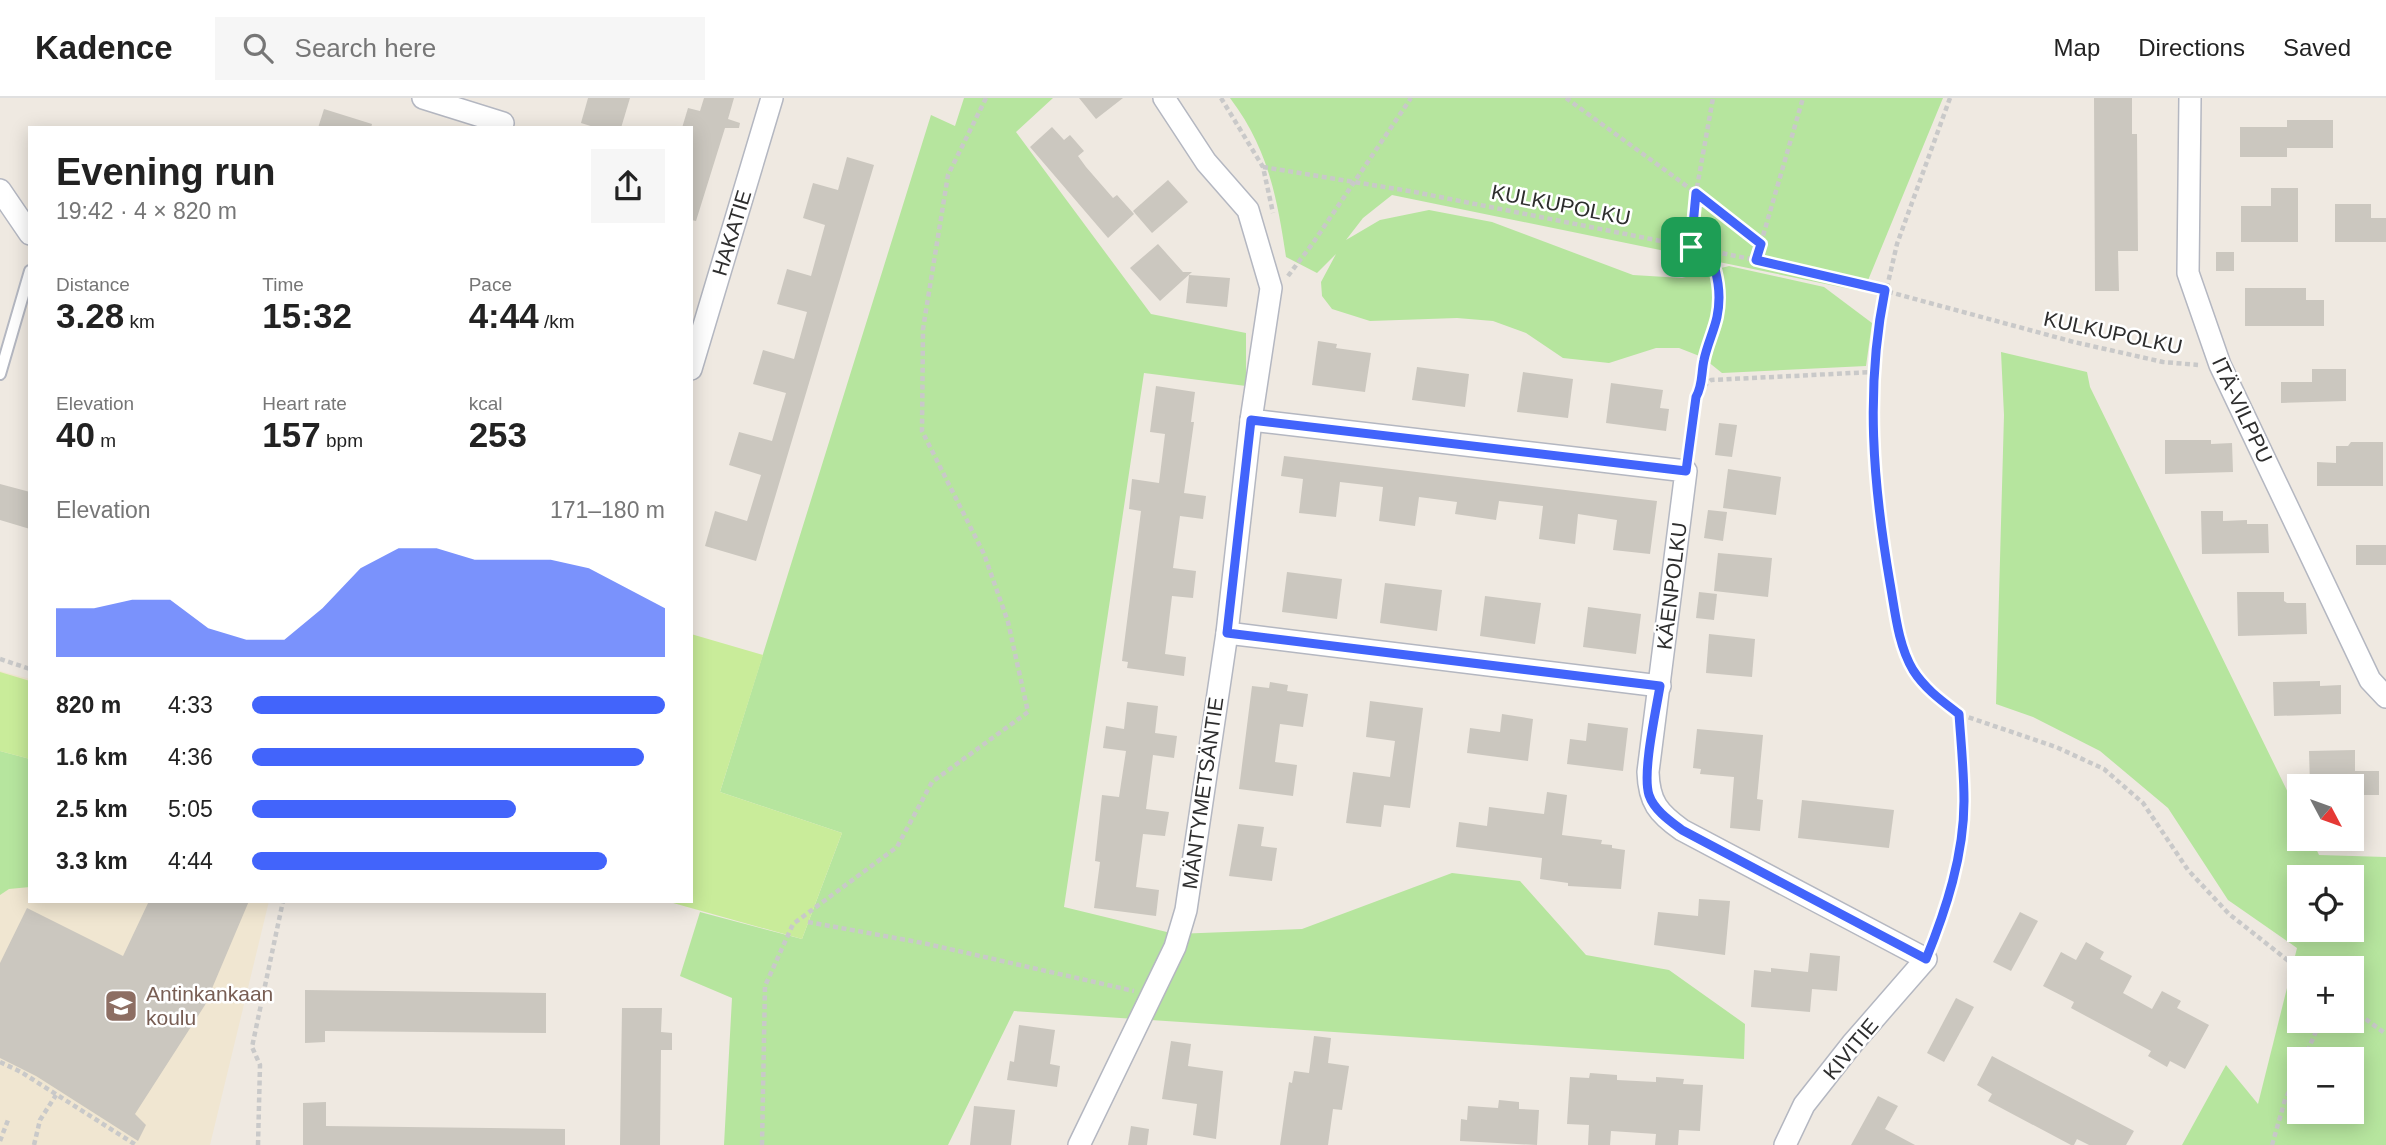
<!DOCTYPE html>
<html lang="en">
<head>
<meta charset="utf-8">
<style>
  :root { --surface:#fff; --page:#f6f6f6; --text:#222; --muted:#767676; --line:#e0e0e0; --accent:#4264fb }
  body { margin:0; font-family:Arial,sans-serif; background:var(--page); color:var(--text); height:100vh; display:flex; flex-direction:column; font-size:26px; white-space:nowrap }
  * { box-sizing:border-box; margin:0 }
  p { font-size:23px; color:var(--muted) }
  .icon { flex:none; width:38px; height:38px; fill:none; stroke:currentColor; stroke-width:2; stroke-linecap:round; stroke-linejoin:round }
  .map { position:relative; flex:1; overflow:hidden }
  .details { position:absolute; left:28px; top:28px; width:665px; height:777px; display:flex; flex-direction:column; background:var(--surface); border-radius:0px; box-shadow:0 4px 18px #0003 }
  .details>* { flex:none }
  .needle { width:46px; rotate:131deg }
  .tools { position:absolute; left:2287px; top:676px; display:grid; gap:14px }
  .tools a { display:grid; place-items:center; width:77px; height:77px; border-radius:0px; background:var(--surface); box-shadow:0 4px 18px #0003; font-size:35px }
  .pin { position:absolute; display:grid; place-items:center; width:60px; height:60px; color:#fff; margin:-30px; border-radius:14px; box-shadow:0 4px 10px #0006 }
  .round { display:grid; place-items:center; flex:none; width:74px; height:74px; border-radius:0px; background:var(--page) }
  .headline { display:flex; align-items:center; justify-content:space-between; height:119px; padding:0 28px }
  h1 { font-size:38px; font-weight:700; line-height:52px }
  .stats { display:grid; grid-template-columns:repeat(3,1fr); gap:10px; height:119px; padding:7px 28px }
  .stats div { display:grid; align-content:center }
  .stats b { font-size:35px; font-weight:700 }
  .stats small { font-size:19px; font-weight:400 }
  .stats p { font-size:19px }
  .chart { height:196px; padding:14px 28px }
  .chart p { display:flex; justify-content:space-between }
  .chart svg { width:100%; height:126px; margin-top:7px; fill:var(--accent); opacity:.7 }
  ul { padding:0 28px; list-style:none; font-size:23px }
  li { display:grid; grid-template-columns:112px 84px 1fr; align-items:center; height:52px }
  li i { height:18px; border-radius:9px; background:var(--accent) }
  header { display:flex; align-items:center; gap:42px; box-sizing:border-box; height:98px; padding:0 35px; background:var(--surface); border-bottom:2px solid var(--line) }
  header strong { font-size:33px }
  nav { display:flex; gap:38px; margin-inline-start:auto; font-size:24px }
  .search { width:490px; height:63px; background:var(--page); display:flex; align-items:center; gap:18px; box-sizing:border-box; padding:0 24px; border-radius:0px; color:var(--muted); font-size:26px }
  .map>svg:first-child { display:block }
  .education { fill:#f0e6d1 }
  .green { fill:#b6e59e; fill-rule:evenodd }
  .pitch { fill:#c9ec9a }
  .building { fill:#cbc7bf }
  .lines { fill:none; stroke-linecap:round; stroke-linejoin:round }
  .service-casing { stroke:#b4b7c1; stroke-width:14 }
  .minor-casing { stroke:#b4b7c1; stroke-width:24 }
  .path { stroke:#c9c9c9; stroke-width:4.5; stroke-dasharray:5 3.5; stroke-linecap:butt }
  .service { stroke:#fff; stroke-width:10 }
  .minor { stroke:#fff; stroke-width:21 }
  .route-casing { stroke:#fff; stroke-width:14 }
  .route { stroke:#4264fb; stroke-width:9 }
  .labels { text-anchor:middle; stroke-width:5; stroke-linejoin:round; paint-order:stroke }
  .street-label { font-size:21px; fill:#2e2e2e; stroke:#fff }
  .education-label { font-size:21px; fill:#785e54; stroke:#fff; text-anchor:start }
</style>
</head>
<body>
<header>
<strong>Kadence</strong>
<div class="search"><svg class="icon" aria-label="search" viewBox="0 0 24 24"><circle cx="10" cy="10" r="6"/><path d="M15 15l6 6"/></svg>Search here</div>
<nav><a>Map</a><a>Directions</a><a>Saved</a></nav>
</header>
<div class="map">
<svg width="2386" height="1047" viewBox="0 0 2386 1047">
  <rect width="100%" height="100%" fill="#efe9e1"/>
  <polygon class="education" points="0,573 30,581 30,803 269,803 210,1047 0,1047"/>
  <g class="green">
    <polygon points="964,0 1053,0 1016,34 1151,216 1246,235 1246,288 1144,275 1064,809 1175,836 1302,831 1452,775 1520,783 1586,857 1669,872 1745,926 1744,961 1014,913 948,1047 724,1047 732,900 680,878 700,814 802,841 842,735 720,694 931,17 955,28"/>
    <path d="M 1230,0 L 1943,0 L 1864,192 L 1860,193 L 1392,97 L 1363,120 L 1346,142 L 1380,122 L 1429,112 L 1492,124 L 1633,177 L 1682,180 L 1729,168 L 1824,189 L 1872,225 L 1866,268 L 1722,275 L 1702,259 L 1679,250 L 1656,250 L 1609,265 L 1563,260 L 1526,235 L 1493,223 L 1457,220 L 1370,223 L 1332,211 L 1322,198 L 1321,184 L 1336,156 L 1317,175 L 1286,159 C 1277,99 1268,50 1230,0 Z"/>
    <path d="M 2001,254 L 2087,274 L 2090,289 L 2299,717 L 2300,740 L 2311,740 L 2319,757 L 2386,759 L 2386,1047 L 2182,1047 L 2226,967 L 2258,1006 L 2297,850 L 2228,802 L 2168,710 L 2100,653 L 2033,619 L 1996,606 L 2004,317 ZM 2300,779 L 2352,779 L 2352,831 L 2300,831 ZM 2300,870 L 2352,870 L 2352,922 L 2300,922 ZM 2300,961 L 2352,961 L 2352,1013 L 2300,1013 Z"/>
    <polygon points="0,653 30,661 30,789 9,791 0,797"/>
  </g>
  <g class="pitch">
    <polygon points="691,536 763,557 720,694 842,735 802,841 666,803 691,803"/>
    <polygon points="0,574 30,583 30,661 0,653"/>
  </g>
  <g class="building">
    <polygon points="588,0 630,0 621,30 597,30 581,25"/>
    <polygon points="704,0 734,0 728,21 740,25 739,30 725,30 696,123 691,122 691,30 682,30 688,10 700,13"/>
    <polygon points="1079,0 1123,0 1096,21"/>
    <polygon points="2094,0 2132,0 2132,36 2137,36 2138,153 2118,153 2119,193 2095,193"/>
    <polygon points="324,11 372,26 371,30 318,30"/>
    <polygon points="2287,22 2333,22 2333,50 2287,50 2287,59 2240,59 2240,29 2287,29"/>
    <polygon points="1052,29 1064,42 1070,37 1084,53 1078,58 1086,69 1113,100 1117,97 1134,116 1108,140 1030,49"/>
    <polygon points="847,59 874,67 756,463 705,448 715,413 747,423 761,377 729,367 739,334 772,343 786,295 753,286 763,252 794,261 807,214 777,206 787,171 811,178 825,127 803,120 813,85 838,92"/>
    <polygon points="1168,82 1188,104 1152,135 1133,113"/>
    <polygon points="2271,90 2298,90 2298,144 2241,144 2241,108 2271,108"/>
    <polygon points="2335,106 2371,106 2371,120 2386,120 2386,144 2335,144"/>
    <polygon points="1158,146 1183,174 1192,174 1160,203 1130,170"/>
    <rect x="2216" y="154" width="18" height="19"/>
    <polygon points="1189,177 1230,180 1227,209 1186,205"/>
    <polygon points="2245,190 2306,190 2306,202 2324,202 2324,228 2245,228"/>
    <polygon points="1318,243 1337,246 1336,250 1371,255 1365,294 1312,287"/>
    <polygon points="1417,269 1469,276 1465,309 1412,302"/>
    <polygon points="2312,271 2346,271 2346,303 2281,305 2281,284 2312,284"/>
    <polygon points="1523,274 1573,281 1568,320 1517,314"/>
    <polygon points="1611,285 1663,292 1660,310 1669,311 1666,333 1606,325"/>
    <polygon points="1156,288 1195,294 1191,324 1194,324 1184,395 1206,398 1203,421 1180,418 1173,470 1196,473 1193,500 1172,498 1165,556 1186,559 1184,578 1127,570 1128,564 1122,563 1141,413 1129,411 1132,381 1159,385 1165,336 1150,334"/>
    <polygon points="1719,325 1737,327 1732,359 1715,357"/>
    <polygon points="2165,342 2211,342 2211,346 2232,345 2233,374 2165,376"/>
    <polygon points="2351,344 2383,344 2383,388 2317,388 2317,364 2336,365 2336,348 2348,348"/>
    <polygon points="1284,358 1657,403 1650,456 1613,452 1617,422 1578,416 1575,446 1539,441 1543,408 1499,403 1496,422 1455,416 1457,404 1419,399 1415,428 1379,423 1383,389 1340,384 1336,419 1299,415 1303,381 1281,378"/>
    <polygon points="1728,371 1781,379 1776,417 1723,410"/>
    <polygon points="0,386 30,394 30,431 0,422"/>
    <polygon points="1708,412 1727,414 1723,443 1704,440"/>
    <polygon points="2201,413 2223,413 2223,423 2247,422 2247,426 2268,426 2269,455 2202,456"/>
    <rect x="2356" y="447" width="30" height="20"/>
    <polygon points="1718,455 1772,460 1768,499 1714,493"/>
    <polygon points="1287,474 1342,481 1337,521 1282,514"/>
    <polygon points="1385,485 1442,492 1437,533 1380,525"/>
    <polygon points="1699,494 1717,496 1714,522 1696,520"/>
    <polygon points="2237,494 2284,494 2284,503 2287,505 2306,505 2307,536 2238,538"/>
    <polygon points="1485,498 1541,505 1535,546 1480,538"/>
    <polygon points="1588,509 1641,516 1636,556 1583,549"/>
    <polygon points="1709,536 1755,541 1752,579 1706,575"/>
    <polygon points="2320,583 2320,588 2341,587 2341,616 2274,618 2273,584"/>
    <polygon points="1270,584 1288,587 1287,593 1308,596 1303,629 1280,626 1275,664 1297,667 1293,698 1239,691 1252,588 1269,590"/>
    <polygon points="1370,603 1423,610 1410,710 1384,707 1381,729 1346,725 1353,674 1390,679 1395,643 1366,639"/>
    <polygon points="1127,604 1158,608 1155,635 1177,638 1174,660 1153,657 1146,711 1169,714 1165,738 1143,736 1136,789 1159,792 1156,818 1094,810 1100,764 1095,763 1102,697 1119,699 1126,653 1103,650 1106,628 1124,631"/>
    <polygon points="1502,616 1533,621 1528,663 1467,655 1470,630 1500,634"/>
    <polygon points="1588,625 1628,630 1623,673 1567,666 1570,641 1586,643"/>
    <polygon points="1697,631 1763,637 1757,701 1763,702 1760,733 1730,730 1734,679 1700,676 1701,671 1693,670"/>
    <polygon points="2355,652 2355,673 2379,673 2379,697 2352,697 2352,688 2310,688 2309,653"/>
    <polygon points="1547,694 1567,697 1562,737 1602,742 1601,746 1612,747 1612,750 1625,752 1621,791 1568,788 1568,785 1540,781 1542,760 1456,749 1459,724 1487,728 1489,709 1544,716"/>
    <polygon points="1802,702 1894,712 1889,750 1798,740"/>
    <polygon points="1238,726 1264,729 1261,748 1277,750 1272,783 1229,778"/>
    <polygon points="1699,801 1730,803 1725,857 1654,847 1658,814 1698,818"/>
    <polygon points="149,803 249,803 205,907 135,1016 146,1027 138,1043 36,978 0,960 0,865 27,810 123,858"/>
    <polygon points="2020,814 2038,823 2011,873 1993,864"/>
    <polygon points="2086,844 2104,854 2100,861 2132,878 2123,895 2152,911 2162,893 2181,903 2177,910 2209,927 2185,971 2170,963 2167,969 2148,958 2151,953 2071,910 2074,904 2043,888 2061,854 2076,862"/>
    <polygon points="1810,855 1840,858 1837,893 1812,891 1810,914 1751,909 1754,872 1771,874 1771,870 1808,874"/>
    <polygon points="305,892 546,895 546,935 325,933 325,944 305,945"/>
    <polygon points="1956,900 1974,909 1944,964 1927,955"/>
    <polygon points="622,910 662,910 661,934 672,935 672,952 661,952 660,1047 620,1047"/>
    <polygon points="1019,927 1055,932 1050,966 1060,968 1057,989 1007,982 1010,963 1014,964"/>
    <polygon points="1314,938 1331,940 1328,965 1349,968 1342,1012 1333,1011 1328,1047 1280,1047 1289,984 1292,985 1294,973 1309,975"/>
    <polygon points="1171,943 1191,946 1188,968 1223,973 1216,1041 1193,1037 1197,1006 1162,1001"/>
    <polygon points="1992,958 2134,1033 2126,1047 2089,1047 2077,1041 2074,1047 2071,1047 1988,1003 1992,996 1977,987"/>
    <polygon points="1590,975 1617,977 1617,982 1656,984 1656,979 1684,981 1683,986 1703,987 1700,1033 1679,1032 1678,1047 1655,1047 1656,1036 1611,1033 1610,1047 1588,1047 1589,1027 1567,1026 1570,979 1589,980"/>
    <polygon points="1878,998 1898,1008 1885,1031 1915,1047 1851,1047"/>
    <polygon points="1499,1002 1519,1004 1519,1011 1539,1012 1537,1047 1460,1043 1461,1021 1467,1022 1468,1008 1498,1010"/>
    <polygon points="326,1004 326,1028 565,1031 565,1047 303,1047 303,1005"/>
    <polygon points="974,1008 1015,1012 1011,1047 970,1047"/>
    <polygon points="1131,1028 1149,1031 1147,1047 1128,1047"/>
  </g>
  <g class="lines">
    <defs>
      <polyline id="service" points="0,276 30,173"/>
      <g id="minor">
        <polyline points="423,0 503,25 501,30"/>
        <path d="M 1164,0 L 1206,64 L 1248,112 L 1271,190 L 1251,322 L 1686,373 L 1648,674 C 1649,704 1658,715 1682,732 L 1926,861 L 1852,946 L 1804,1007 L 1785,1047"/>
        <polyline points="2190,0 2188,175 2220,267 2370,582 2386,599"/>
        <polyline points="0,92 30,136"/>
        <polyline points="691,271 772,0"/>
        <polyline points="1227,535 1660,588"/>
        <polyline points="1079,1047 1175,849 1186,812 1227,535 1251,322"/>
      </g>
    </defs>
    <use href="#service" class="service-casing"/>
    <use href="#minor" class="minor-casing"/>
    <g class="path">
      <polyline points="1221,0 1263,69 1273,115"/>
      <polyline points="1566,0 1680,83 1761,146"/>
      <polyline points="1950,0 1897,146 1875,241 1872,338 1876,391 1882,440 1903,551 1913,571 1926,590 1959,616 2056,649 2104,671 2143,705 2188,772 2229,816 2300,872"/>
      <polyline points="1263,69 1415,94 1756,162 1830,178 2074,244 2163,264 2198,267"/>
      <polyline points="1691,149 1696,95 1713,0"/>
      <polyline points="1756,162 1803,0"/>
      <polyline points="1288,178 1313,145 1411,0"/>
      <path d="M 1702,288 C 1701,261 1713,243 1717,218 C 1722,195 1717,176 1710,153"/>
      <path d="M 1688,354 C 1692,329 1689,298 1711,282 L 1873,274"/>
      <polyline points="0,561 30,571"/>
      <polyline points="808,824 923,845 1134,893"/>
      <polyline points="1934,842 1957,766 1964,705 1959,616"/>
      <polyline points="2352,911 2386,936"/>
      <polyline points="2304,961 2321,922"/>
      <polyline points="0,964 21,974 136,1047"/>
      <polyline points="0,1043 8,1022"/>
      <polyline points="34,1047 40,1022 56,997"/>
      <polyline points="258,1047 260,967 252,949 283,803"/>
      <polyline points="762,1047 765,888 793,826 897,749 932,684 1028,614 1008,524 984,456 922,333 923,231 948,77 986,0"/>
      <polyline points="2272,1047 2285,1002 2300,970"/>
    </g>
    <use href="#service" class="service"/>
    <use href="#minor" class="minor"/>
  </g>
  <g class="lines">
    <defs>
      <path id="route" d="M 1696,95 L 1761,146 L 1756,162 L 1885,192 C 1865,291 1873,386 1890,485 C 1895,513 1898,547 1913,572 C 1925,591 1942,603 1959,616 C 1961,645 1964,674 1964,703 C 1964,757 1946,812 1926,861 L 1682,732 C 1670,723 1654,712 1649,697 C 1642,675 1656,613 1660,588 L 1227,535 L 1251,322 L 1686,373 L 1696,299 C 1703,287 1701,275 1704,262 C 1707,247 1714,233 1717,219 C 1722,195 1717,176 1710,153 L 1691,149 Z"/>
    </defs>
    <use href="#route" class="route-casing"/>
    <use href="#route" class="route"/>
  </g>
  <defs>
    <symbol id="school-square" viewBox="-11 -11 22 22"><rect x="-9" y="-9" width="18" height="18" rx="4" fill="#8d6e63" stroke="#fff"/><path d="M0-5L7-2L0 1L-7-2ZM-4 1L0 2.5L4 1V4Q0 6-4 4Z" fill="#fff"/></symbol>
  </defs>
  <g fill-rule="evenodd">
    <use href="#school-square" x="102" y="889" width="38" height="38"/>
  </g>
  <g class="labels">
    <g class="street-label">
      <text transform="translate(1561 107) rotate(11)" y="7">KULKUPOLKU</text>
      <text transform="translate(732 135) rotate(-73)" y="7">HAKATIE</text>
      <text transform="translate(2113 235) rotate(12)" y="7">KULKUPOLKU</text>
      <text transform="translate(2242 312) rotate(65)" y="7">ITÄ-VILPPU</text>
      <text transform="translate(1672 488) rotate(-83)" y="7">KÄENPOLKU</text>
      <text transform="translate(1203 695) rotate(-82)" y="7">MÄNTYMETSÄNTIE</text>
      <text transform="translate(1851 951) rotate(-50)" y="7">KIVITIE</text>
    </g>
    <g class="education-label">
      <text x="146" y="903">Antinkankaan<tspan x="146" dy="24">koulu</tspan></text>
    </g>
  </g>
</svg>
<div class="tools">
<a><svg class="needle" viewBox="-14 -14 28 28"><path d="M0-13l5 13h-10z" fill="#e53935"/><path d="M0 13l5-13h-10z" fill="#767676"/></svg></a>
<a><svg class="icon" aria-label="locate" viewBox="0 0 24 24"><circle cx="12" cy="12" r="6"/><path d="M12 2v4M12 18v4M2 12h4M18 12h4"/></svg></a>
<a>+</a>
<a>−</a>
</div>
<div class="pin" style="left:1691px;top:149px;background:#1e9e55"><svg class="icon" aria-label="arrive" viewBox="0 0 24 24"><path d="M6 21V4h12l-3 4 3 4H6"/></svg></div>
<section class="details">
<div class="headline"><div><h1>Evening run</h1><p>19:42 · 4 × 820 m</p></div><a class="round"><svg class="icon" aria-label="share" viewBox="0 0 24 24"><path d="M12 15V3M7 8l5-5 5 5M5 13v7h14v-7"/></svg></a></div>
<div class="stats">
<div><p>Distance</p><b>3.28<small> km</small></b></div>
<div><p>Time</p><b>15:32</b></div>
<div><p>Pace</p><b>4:44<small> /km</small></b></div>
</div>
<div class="stats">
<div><p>Elevation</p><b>40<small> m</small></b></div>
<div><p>Heart rate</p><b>157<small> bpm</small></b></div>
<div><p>kcal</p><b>253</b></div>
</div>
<div class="chart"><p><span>Elevation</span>171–180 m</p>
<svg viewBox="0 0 160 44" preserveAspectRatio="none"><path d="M0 44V27L10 27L20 24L30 24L40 34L50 38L60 38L70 27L80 13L90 6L100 6L110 10L120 10L130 10L140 13L150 20L160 27V44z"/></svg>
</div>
<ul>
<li><b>820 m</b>4:33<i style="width:100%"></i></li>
<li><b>1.6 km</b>4:36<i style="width:95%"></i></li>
<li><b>2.5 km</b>5:05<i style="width:64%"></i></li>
<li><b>3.3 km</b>4:44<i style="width:86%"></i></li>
</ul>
</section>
</div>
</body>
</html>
